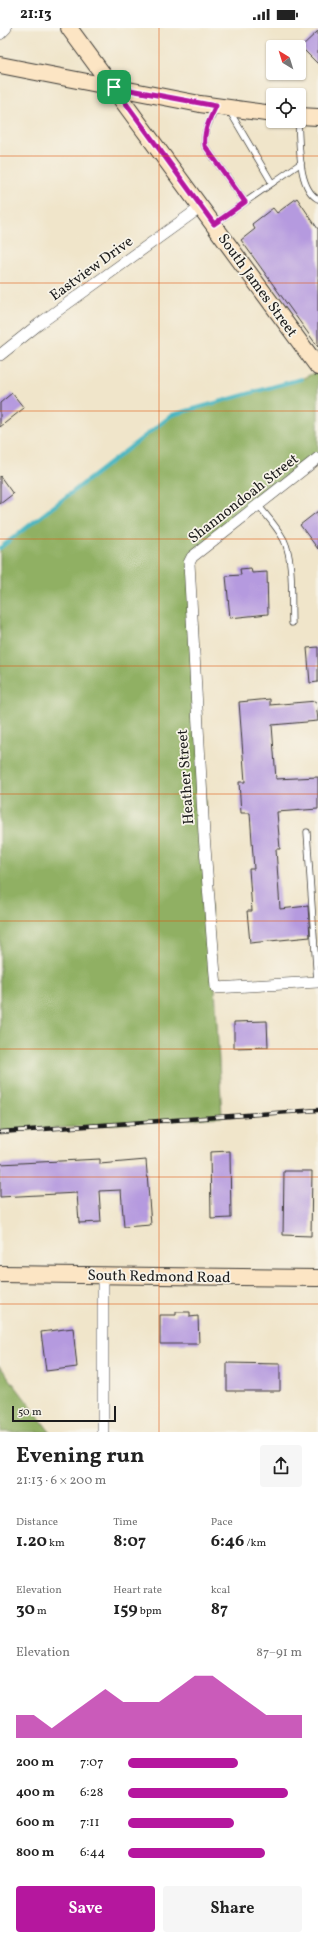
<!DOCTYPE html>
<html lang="en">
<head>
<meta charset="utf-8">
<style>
  :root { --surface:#fff; --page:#f6f6f6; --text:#222; --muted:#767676; --accent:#b5179e }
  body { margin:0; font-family:Vollkorn,serif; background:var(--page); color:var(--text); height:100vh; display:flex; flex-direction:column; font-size:15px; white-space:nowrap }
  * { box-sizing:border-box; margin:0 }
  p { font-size:13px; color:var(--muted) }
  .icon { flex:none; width:22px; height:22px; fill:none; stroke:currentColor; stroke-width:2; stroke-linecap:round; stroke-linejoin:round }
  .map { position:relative; height:1404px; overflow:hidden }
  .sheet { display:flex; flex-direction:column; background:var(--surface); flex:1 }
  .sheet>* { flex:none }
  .needle { width:26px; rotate:322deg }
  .fabs { position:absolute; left:266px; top:12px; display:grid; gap:8px }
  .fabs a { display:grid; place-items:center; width:40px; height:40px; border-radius:4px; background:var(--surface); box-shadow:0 1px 3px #0004; font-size:20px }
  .scale { position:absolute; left:12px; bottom:10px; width:104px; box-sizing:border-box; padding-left:4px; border:2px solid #1c1c1c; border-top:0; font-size:11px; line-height:14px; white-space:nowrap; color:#1c1c1c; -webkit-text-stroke:3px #f7f3e8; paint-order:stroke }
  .pin { position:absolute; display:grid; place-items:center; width:34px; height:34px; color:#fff; margin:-17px; border-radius:8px; box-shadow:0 2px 6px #0006 }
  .round { display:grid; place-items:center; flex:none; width:42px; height:42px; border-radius:4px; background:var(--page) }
  .headline { display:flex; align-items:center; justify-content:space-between; height:68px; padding:0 16px }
  h1 { font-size:22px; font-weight:700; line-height:30px }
  .figures { display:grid; grid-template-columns:repeat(3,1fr); gap:6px; height:68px; padding:4px 16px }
  .figures div { display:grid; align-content:center }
  .figures b { font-size:17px; font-weight:700 }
  .figures small { font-size:11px; font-weight:400 }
  .figures p { font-size:11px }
  .chart { height:112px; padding:8px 16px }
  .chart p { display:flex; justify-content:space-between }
  .chart svg { width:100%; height:72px; margin-top:4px; fill:var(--accent); opacity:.7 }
  .button { display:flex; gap:8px; margin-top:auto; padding:8px 16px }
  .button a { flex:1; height:46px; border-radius:4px; background:var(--accent); color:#fff; font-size:16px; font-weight:700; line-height:46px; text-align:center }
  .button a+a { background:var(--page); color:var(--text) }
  ul { padding:0 16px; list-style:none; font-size:13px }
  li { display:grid; grid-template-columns:64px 48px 1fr; align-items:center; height:30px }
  li i { height:10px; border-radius:5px; background:var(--accent) }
  .status { display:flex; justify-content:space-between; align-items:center; height:28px; padding:0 20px; background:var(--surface); direction:ltr }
  .status svg { height:11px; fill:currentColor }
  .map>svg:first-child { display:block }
  .forest { fill:#90b063; stroke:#566640 }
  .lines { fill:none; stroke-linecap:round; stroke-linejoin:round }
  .stream { stroke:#48b6c2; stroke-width:4 }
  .building { fill:#b59adf }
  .lane-casing { stroke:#3c3a36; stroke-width:7 }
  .street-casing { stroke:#3c3a36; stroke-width:12 }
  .secondary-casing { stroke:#3c3a36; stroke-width:18 }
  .lane { stroke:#fff; stroke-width:5.5 }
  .street { stroke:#fff; stroke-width:11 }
  .secondary { stroke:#fce5c4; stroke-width:16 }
  .rail-casing { stroke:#1c1c1c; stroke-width:4.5 }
  .rail { stroke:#f7f3e8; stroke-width:3; stroke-dasharray:9; stroke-linecap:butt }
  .route-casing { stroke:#fff; stroke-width:8 }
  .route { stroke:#b5179e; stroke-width:5 }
  .grid { fill:none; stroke:#de560d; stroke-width:1; stroke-opacity:0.55 }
  .labels { text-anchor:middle; stroke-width:3.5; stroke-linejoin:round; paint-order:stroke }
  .street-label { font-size:15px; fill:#1c1c1c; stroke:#f7f3e8 }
</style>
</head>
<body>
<div class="status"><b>21:13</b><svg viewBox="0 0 49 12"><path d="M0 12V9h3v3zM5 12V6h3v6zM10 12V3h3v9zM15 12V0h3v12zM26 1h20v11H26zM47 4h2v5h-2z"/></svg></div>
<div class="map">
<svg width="318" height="1404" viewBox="0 0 318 1404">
  <rect width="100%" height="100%" fill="#f7f3e8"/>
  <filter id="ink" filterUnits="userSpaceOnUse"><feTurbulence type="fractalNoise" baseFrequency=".025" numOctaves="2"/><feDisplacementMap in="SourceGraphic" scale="8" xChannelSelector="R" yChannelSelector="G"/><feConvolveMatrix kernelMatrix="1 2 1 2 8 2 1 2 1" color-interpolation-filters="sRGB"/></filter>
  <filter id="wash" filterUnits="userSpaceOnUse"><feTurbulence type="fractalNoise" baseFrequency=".012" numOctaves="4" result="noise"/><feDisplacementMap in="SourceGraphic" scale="16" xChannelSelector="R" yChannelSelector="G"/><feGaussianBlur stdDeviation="0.9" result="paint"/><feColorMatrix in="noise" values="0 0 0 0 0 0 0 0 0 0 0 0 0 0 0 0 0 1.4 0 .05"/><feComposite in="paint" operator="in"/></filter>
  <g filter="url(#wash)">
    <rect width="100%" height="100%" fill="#f0e5ca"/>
    <g class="forest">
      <polygon points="318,343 318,430 192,529 222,1089 0,1104 0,520 172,387 299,352"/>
      <polygon points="0,1338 50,1404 0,1404"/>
    </g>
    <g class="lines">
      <polyline class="stream" points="0,520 172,387 301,351"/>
    </g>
    <g id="blocks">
      <g class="building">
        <polygon points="318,3 318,36 301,19"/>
        <polygon points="297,170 318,201 318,319 241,212 255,201 252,196 273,180 277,185"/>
        <polygon points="12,365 24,380 0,399 0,375"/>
        <polygon points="0,448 13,466 0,476"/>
        <polygon points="318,483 318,521 300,497"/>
        <polygon points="251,540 252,545 267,544 268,586 230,590 226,548 241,547 240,541"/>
        <polygon points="318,619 318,654 310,655 307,620"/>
        <polygon points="270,671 270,677 316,673 318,693 272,697 276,751 318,749 318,781 277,784 280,821 276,821 280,881 308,878 310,909 250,915 247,883 252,883 249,841 254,841 250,785 241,785 239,754 245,754 239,674"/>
        <polygon points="267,993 268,1019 234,1020 234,994"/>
        <polygon points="230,1123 231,1190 211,1191 210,1124"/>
        <polygon points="100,1131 100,1136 146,1132 151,1197 124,1199 121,1162 99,1163 101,1194 79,1195 77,1165 0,1169 0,1136"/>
        <polygon points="284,1143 312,1143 311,1208 283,1207"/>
        <polygon points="176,1284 190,1284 190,1289 198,1288 199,1316 160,1316 160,1287 176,1287"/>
        <polygon points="73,1300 77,1339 46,1343 41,1304"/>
        <polygon points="227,1335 280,1336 280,1363 227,1363"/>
      </g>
    </g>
  </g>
  <g filter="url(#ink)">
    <use href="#blocks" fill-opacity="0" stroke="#3c3a36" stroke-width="1"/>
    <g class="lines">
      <defs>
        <g id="lane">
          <path d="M 216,80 C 210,92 203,103 205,118 L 245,174"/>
          <polyline points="229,82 272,155"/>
          <path d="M 298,93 C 300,114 297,160 318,171"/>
          <polyline points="214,196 301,135"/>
          <path d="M 258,477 C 267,488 277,499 284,512 C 294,533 291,571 292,595"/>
          <polyline points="307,804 317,954"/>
        </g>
        <g id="street">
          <polyline points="0,6 6,0"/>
          <polyline points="0,327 39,296 201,179"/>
          <polyline points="318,430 192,529 189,535 204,807 216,960 318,954"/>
          <polyline points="103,1247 103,1404"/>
        </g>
        <g id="secondary">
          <polyline points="69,0 318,339"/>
          <polyline points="0,37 200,76 273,86"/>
          <polyline points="299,88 318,89"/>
          <polyline points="0,1246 318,1250"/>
        </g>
      </defs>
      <use href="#lane" class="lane-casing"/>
      <use href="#street" class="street-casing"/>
      <use href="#secondary" class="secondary-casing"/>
      <use href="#lane" class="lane"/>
      <use href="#street" class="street"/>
      <use href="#secondary" class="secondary"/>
      <defs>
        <polyline id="rail" points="0,1104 318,1082"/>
      </defs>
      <use href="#rail" class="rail-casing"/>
      <use href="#rail" class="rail"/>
    </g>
  </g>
  <g class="lines" filter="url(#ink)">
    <defs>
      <path id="route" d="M 114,59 L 216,78 C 210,91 203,103 205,118 L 245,174 L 214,196 Z"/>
    </defs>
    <use href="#route" class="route-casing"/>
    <use href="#route" class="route"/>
  </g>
  <path class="grid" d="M 159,0 L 159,1404M 0,128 L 318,128M 0,255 L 318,255M 0,383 L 318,383M 0,511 L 318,511M 0,638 L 318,638M 0,766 L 318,766M 0,893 L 318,893M 0,1021 L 318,1021M 0,1149 L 318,1149M 0,1276 L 318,1276"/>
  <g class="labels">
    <g class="street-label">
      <text transform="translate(91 240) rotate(-36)" y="5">Eastview Drive</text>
      <text transform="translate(258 257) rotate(54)" y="5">South James Street</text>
      <text transform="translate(243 470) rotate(-38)" y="5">Shannondoah Street</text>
      <text transform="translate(185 749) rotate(-94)" y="5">Heather Street</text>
      <text transform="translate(159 1248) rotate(1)" y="5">South Redmond Road</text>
    </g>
  </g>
</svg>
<div class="fabs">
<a><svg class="needle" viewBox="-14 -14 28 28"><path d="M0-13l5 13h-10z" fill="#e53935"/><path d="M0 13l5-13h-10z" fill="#767676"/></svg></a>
<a><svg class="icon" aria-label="locate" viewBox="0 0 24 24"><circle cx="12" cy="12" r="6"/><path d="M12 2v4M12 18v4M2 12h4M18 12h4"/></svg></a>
</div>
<div class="scale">50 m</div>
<div class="pin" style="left:114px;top:59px;background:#1e9e55"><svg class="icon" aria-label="arrive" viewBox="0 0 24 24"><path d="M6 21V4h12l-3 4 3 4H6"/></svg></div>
</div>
<section class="sheet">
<div class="headline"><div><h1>Evening run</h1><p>21:13 · 6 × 200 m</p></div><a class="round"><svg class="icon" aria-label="share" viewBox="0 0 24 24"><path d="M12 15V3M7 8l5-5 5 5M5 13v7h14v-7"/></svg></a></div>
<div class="figures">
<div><p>Distance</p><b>1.20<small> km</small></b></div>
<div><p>Time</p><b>8:07</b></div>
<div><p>Pace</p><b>6:46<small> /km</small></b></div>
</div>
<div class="figures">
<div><p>Elevation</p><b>30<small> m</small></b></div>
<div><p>Heart rate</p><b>159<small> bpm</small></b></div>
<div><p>kcal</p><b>87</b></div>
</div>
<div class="chart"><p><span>Elevation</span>87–91 m</p>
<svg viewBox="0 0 160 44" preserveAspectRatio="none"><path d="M0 44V30L10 30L20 38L30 30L40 22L50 14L60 22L70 22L80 22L90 14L100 6L110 6L120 14L130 22L140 30L150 30L160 30V44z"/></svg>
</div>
<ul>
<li><b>200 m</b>7:07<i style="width:63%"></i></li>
<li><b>400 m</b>6:28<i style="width:92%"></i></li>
<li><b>600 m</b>7:11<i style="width:61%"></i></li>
<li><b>800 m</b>6:44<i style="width:79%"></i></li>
</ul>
<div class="button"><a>Save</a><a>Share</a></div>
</section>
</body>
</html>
